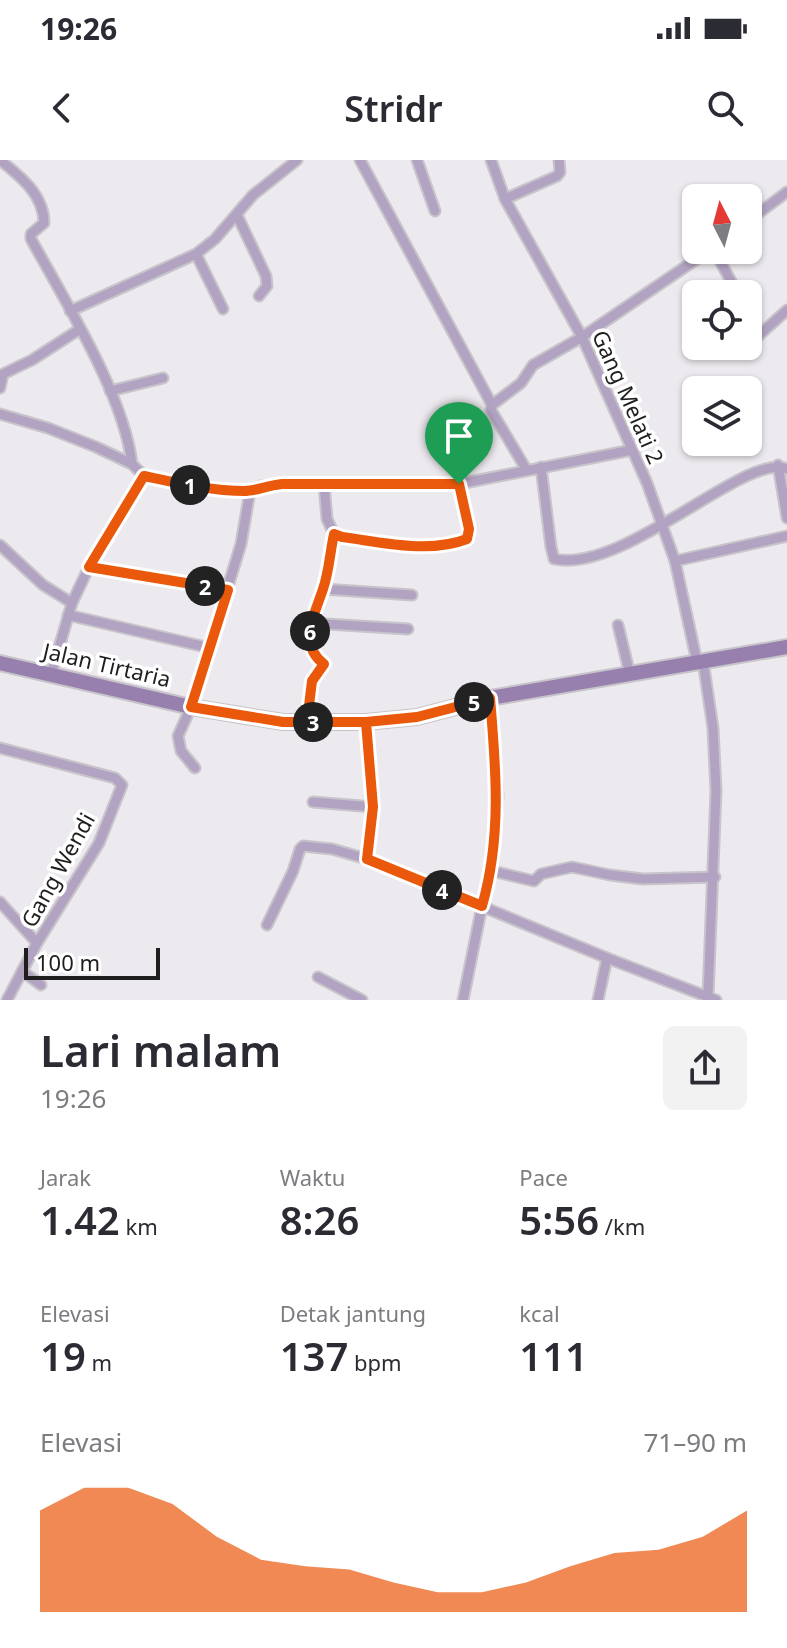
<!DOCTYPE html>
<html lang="id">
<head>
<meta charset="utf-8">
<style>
  :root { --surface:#fff; --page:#f2f2f3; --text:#2b2b33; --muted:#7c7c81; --accent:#ea580c }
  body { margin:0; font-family:"Noto Sans",sans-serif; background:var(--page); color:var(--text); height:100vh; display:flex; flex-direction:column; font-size:30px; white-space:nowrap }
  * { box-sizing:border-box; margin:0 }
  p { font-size:26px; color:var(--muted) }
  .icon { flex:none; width:44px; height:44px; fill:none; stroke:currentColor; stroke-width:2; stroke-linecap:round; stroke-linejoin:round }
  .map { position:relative; height:840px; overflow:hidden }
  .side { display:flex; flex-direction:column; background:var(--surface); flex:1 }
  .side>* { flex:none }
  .needle { width:52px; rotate:354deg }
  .fabs { position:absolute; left:682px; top:24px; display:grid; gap:16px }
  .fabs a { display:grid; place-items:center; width:80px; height:80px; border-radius:12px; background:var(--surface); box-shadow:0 2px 6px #0004; font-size:40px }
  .scale { position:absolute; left:24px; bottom:20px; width:136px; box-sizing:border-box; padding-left:8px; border:4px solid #1e1e1f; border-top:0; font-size:22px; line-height:28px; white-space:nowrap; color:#1e1e1f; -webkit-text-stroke:6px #fff; paint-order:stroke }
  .pin { position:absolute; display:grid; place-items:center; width:68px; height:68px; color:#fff; margin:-82px -34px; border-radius:50% 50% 50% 0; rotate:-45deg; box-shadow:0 0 8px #0007 }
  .pin .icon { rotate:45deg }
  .km { position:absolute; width:40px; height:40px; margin:-20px; border-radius:50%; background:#222; color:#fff; font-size:22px; line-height:40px; text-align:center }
  .round { display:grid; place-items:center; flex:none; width:84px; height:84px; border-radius:12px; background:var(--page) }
  .summary { display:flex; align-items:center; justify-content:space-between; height:136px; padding:0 40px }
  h1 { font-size:44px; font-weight:600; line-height:60px }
  .metrics { display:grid; grid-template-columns:repeat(3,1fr); gap:12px; height:136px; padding:8px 40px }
  .metrics div { display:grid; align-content:center }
  .metrics b { font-size:40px; font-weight:600 }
  .metrics small { font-size:22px; font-weight:400 }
  .metrics p { font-size:22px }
  .chart { height:224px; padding:16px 40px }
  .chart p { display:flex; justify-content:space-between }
  .chart svg { width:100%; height:144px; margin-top:8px; fill:var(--accent); opacity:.7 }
  .status { display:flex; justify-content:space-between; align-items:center; height:56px; padding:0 40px; background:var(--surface); direction:ltr }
  .status svg { height:22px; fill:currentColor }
  header { display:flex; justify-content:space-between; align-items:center; height:104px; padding:0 40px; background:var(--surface); font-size:36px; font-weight:600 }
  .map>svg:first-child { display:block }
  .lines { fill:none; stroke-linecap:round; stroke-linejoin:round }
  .street-casing { stroke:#c8c5ca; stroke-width:13 }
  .secondary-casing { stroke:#c8c5ca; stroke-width:18 }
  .street { stroke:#b3a3c3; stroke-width:9 }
  .secondary { stroke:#9880ae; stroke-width:14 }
  .route-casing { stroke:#fff; stroke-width:16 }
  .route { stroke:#ea580c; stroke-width:10 }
  .labels { text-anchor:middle; stroke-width:7; stroke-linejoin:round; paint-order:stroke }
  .street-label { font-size:22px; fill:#1e1e1f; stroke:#fff }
</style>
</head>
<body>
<div class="status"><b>19:26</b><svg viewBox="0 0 49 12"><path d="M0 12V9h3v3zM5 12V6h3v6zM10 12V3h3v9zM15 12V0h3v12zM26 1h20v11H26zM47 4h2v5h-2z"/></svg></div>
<header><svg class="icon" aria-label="back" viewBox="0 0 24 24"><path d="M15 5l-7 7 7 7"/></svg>Stridr<svg class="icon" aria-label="search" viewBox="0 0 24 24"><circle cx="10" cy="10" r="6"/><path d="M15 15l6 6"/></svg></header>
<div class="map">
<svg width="787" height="840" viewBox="0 0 787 840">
  <rect width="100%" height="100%" fill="#edeaef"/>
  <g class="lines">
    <defs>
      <g id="street">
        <path d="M 0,0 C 20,16 44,35 44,63 L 31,74 L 31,79 C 65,141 124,235 132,304"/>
        <polyline points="360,0 492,245 491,250 526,309"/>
        <polyline points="417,0 435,51"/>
        <polyline points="491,0 505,39 582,177 647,323 675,401 697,502"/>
        <polyline points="505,39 557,16 560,12 559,0"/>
        <polyline points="237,55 266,116 267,126 259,136"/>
        <polyline points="748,61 787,32"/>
        <polyline points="714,90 738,134"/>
        <polyline points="196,94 223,149"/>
        <polyline points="70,151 196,94 215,79 253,35 297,0"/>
        <polyline points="748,154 759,175"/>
        <polyline points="748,185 787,150"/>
        <polyline points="0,228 3,214 32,200 80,169"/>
        <polyline points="110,231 163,218"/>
        <polyline points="492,245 521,223 533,205 582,177 710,90"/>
        <polyline points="0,254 48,268 96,287 132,304 144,316 208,329 250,331 261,326 282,324 459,324 632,290"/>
        <polyline points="778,305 787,358"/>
        <path d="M 541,307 L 551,387 L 554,399 C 625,414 746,291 787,309"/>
        <path d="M 324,324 L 327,359 L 334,374 L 342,377 C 381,382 430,394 467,379 L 469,369 L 459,324"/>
        <polyline points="0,385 43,425 72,443"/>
        <polyline points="675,401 787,376"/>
        <polyline points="89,407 228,430"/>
        <polyline points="323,429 412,435"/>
        <polyline points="68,455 210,488"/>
        <polyline points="310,463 408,469"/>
        <polyline points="618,465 630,515"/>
        <polyline points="703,501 713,568 716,631 708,836"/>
        <polyline points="51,515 72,443 89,407 144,316"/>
        <path d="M 307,562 L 312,521 L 324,504 C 298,484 315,454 323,429 C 329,412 330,392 334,374"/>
        <polyline points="366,562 373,647 367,699"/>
        <polyline points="0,588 115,618 122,625 99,683 37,783 7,840"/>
        <polyline points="195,608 181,591 178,576 191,547 241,384 250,331"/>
        <polyline points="313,642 373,647"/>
        <polyline points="492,711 534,721 541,714 572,707 610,715 643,719 715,717"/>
        <polyline points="0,742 37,783"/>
        <polyline points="267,765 293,711 300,689 303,686 332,689 367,699 607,798 716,840"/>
        <polyline points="22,811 41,825"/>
        <polyline points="318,817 362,840"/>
        <polyline points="463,840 482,746 492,711 498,635 490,538"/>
        <polyline points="598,840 607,798"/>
      </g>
      <polyline id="secondary" points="0,503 191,547 252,557 283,562 366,562 417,557 490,538 787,487"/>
    </defs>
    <use href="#street" class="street-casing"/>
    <use href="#secondary" class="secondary-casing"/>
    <use href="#street" class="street"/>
    <use href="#secondary" class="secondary"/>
  </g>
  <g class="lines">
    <defs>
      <path id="route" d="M 459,324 L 282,324 C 270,325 255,331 245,331 C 211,331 177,323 144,316 L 89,407 L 228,430 L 191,547 L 283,562 L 366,562 L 373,647 L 367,699 L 482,746 C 502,677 496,608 490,538 L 417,557 L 366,562 L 307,562 L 312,521 L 324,504 C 297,484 315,454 323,429 C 329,412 330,392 334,374 L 342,377 C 381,382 429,394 467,379 L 469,369 L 459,324"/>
    </defs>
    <use href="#route" class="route-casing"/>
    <use href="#route" class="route"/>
  </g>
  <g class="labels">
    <g class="street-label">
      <text transform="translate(628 237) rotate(66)" y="8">Gang Melati 2</text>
      <text transform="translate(107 505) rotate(13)" y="8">Jalan Tirtaria</text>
      <text transform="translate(58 710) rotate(-61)" y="8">Gang Wendi</text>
    </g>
  </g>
</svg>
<div class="fabs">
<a><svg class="needle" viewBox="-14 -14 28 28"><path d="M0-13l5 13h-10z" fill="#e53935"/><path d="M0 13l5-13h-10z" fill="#7c7c81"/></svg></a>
<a><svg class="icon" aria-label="locate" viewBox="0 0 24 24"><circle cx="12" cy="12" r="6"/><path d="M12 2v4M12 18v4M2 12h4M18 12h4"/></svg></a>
<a><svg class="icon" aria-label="layers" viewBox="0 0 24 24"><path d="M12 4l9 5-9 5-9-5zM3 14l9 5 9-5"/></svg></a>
</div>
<div class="scale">100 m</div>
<div class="pin" style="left:459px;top:324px;background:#1e9e55"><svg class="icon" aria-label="arrive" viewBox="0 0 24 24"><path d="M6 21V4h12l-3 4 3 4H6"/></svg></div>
<b class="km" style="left:190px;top:325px">1</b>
<b class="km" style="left:205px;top:426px">2</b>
<b class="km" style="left:313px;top:562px">3</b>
<b class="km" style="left:442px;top:730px">4</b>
<b class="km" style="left:474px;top:542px">5</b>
<b class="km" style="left:310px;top:471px">6</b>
</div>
<section class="side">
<div class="summary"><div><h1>Lari malam</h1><p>19:26</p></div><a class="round"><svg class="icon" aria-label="share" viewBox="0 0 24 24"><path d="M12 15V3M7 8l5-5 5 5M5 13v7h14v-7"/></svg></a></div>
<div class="metrics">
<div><p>Jarak</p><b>1.42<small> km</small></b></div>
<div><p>Waktu</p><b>8:26</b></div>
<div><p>Pace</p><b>5:56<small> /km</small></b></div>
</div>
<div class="metrics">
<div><p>Elevasi</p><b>19<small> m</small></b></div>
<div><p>Detak jantung</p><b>137<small> bpm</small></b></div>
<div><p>kcal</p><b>111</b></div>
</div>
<div class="chart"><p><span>Elevasi</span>71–90 m</p>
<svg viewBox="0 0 160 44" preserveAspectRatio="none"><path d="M0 44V13L10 6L20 6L30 11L40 21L50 28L60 30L70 31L80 35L90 38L100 38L110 35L120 30L130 26L140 25L150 21L160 13V44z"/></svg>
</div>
</section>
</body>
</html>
